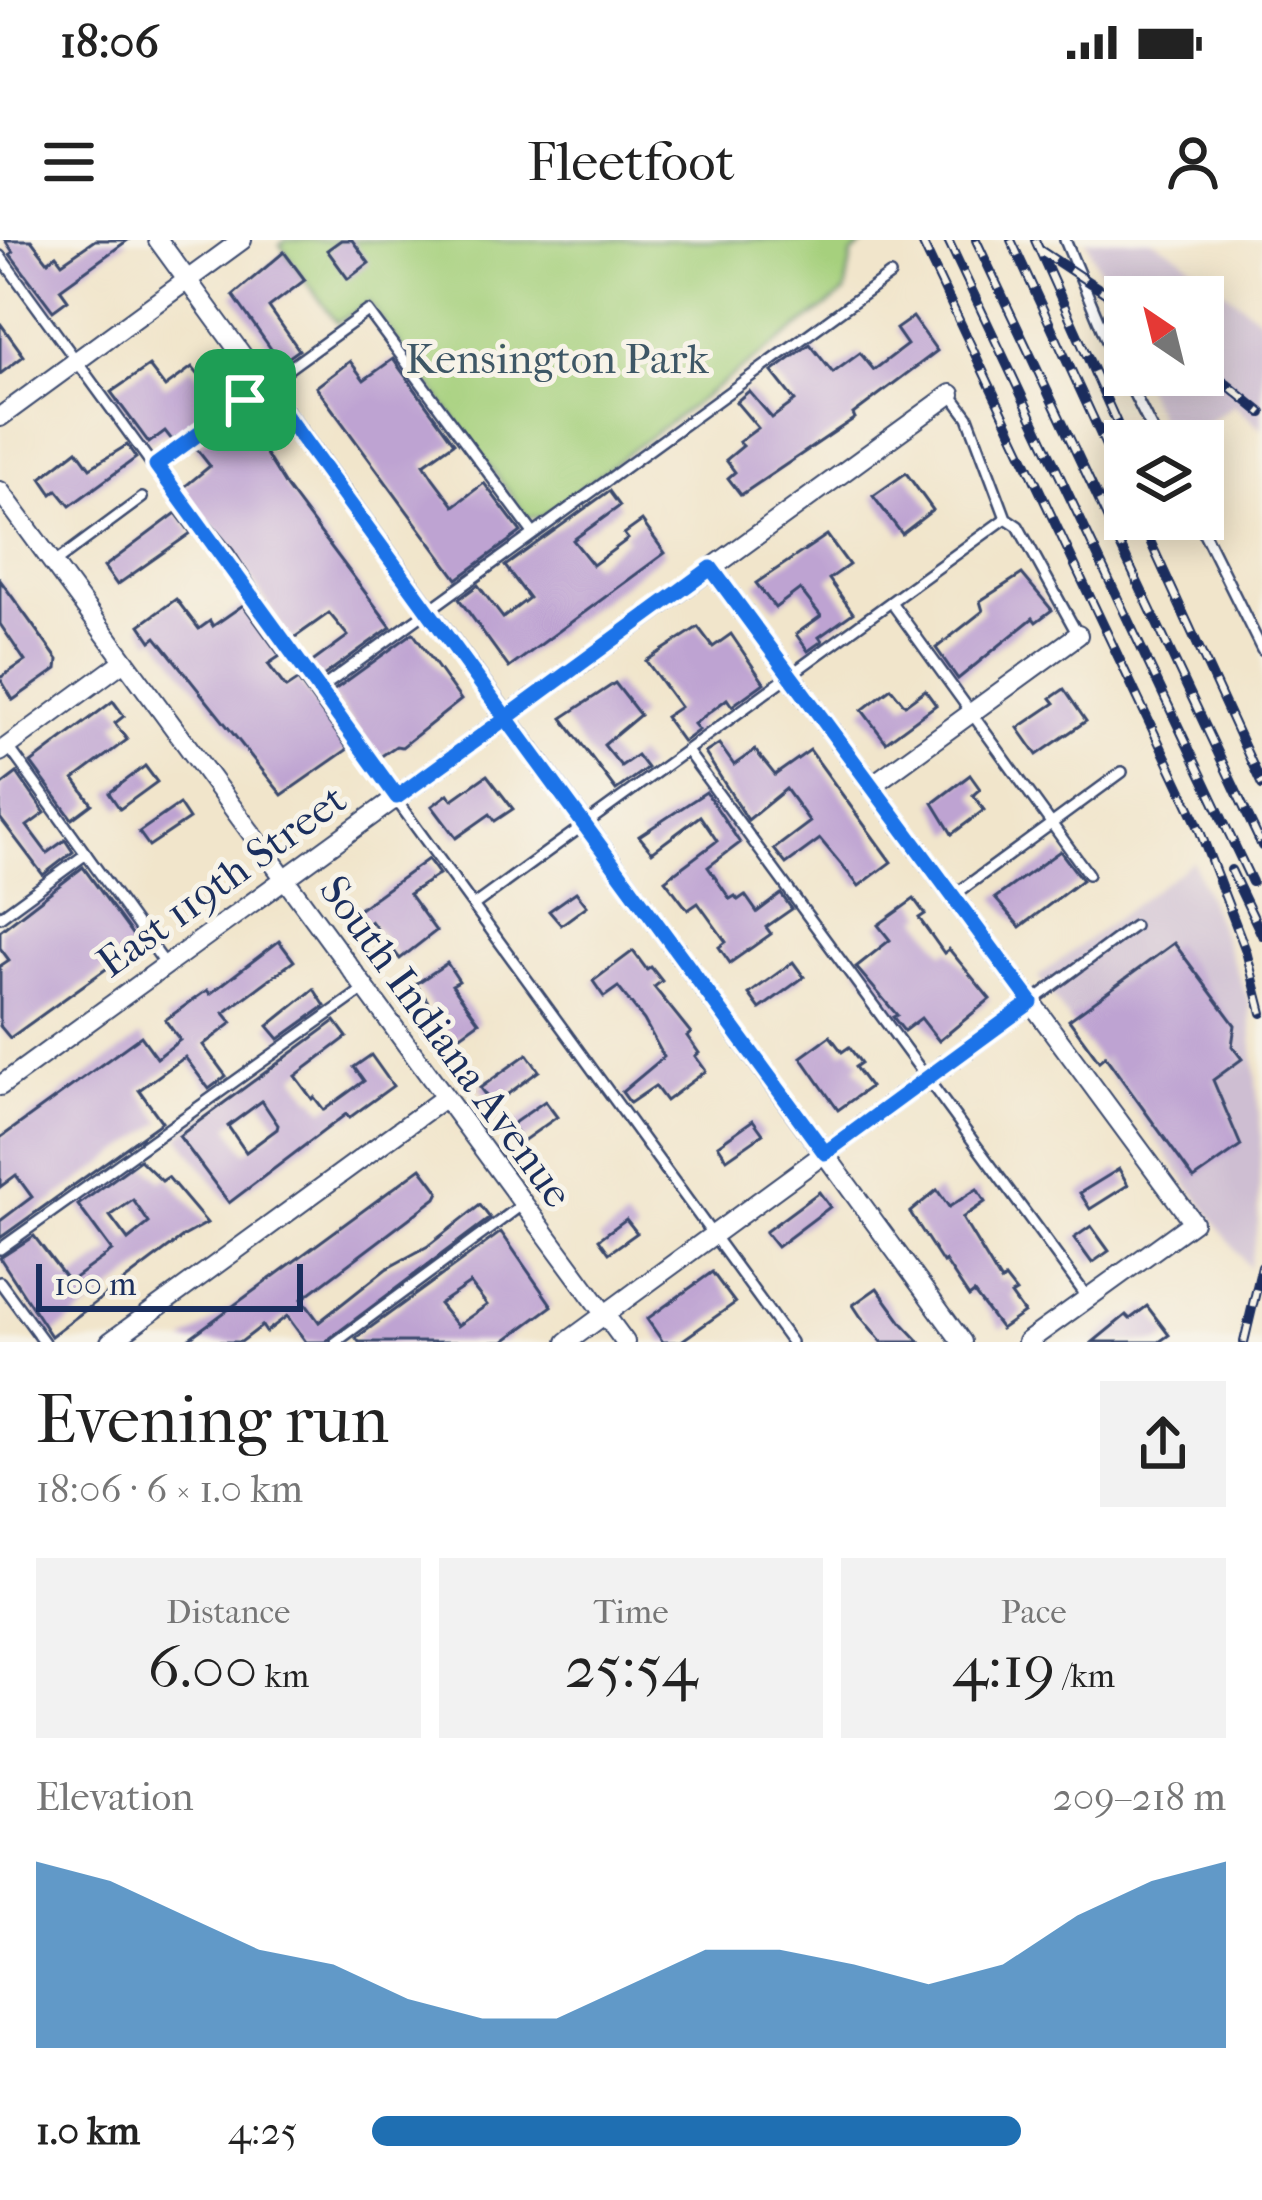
<!DOCTYPE html>
<html lang="en">
<head>
<meta charset="utf-8">
<style>
  :root { --surface:#fff; --page:#f2f2f2; --text:#222; --muted:#767676; --accent:#1f6fb2 }
  body { margin:0; font-family:"IM FELL French Canon",serif; background:var(--page); color:var(--text); height:100vh; display:flex; flex-direction:column; font-size:45px; white-space:nowrap }
  * { box-sizing:border-box; margin:0 }
  p { font-size:39px; color:var(--muted) }
  .icon { flex:none; width:66px; height:66px; fill:none; stroke:currentColor; stroke-width:2; stroke-linecap:round; stroke-linejoin:round }
  .map { position:relative; height:1102px; overflow:hidden }
  .panel { display:flex; flex-direction:column; background:var(--surface); flex:1 }
  .panel>* { flex:none }
  .needle { width:78px; rotate:325deg }
  .buttons { position:absolute; left:1104px; top:36px; display:grid; gap:24px }
  .buttons a { display:grid; place-items:center; width:120px; height:120px; border-radius:0px; background:var(--surface); box-shadow:0 6px 30px #0003; font-size:60px }
  .scale { position:absolute; left:36px; bottom:30px; width:267px; box-sizing:border-box; padding-left:12px; border:6px solid #1b2f5e; border-top:0; font-size:33px; line-height:42px; white-space:nowrap; color:#1b2f5e; -webkit-text-stroke:9px #f7f3e8; paint-order:stroke }
  .pin { position:absolute; display:grid; place-items:center; width:102px; height:102px; color:#fff; margin:-51px; border-radius:24px; box-shadow:0 6px 18px #0006 }
  .round { display:grid; place-items:center; flex:none; width:126px; height:126px; border-radius:0px; background:var(--page) }
  .headline { display:flex; align-items:center; justify-content:space-between; height:204px; padding:0 36px }
  h1 { font-size:66px; font-weight:600; line-height:90px }
  .stats { display:grid; grid-template-columns:repeat(3,1fr); gap:18px; height:204px; padding:12px 36px }
  .stats div { display:grid; align-content:center; border-radius:0px; background:var(--page); text-align:center }
  .stats b { font-size:60px; font-weight:600 }
  .stats small { font-size:33px; font-weight:400 }
  .stats p { font-size:33px }
  .chart { height:336px; padding:24px 36px }
  .chart p { display:flex; justify-content:space-between }
  .chart svg { width:100%; height:216px; margin-top:12px; fill:var(--accent); opacity:.7 }
  ul { padding:0 36px; list-style:none; font-size:39px }
  li { display:grid; grid-template-columns:192px 144px 1fr; align-items:center; height:90px }
  li i { height:30px; border-radius:15px; background:var(--accent) }
  .status { display:flex; justify-content:space-between; align-items:center; height:84px; padding:0 60px; background:var(--surface); direction:ltr }
  .status svg { height:33px; fill:currentColor }
  header { display:flex; justify-content:space-between; align-items:center; height:156px; padding:0 36px; background:var(--surface); font-size:54px; font-weight:600 }
  .map>svg:first-child { display:block }
  .industrial { fill:#cebed2 }
  .green { fill:#a6d07d; stroke:#60806e; stroke-width:3 }
  .building { fill:#bea3d2; fill-rule:evenodd }
  .lines { fill:none; stroke-linecap:round; stroke-linejoin:round }
  .service-casing { stroke:#3b4a6e; stroke-width:14 }
  .minor-casing { stroke:#3b4a6e; stroke-width:22 }
  .service { stroke:#fff; stroke-width:9 }
  .minor { stroke:#fff; stroke-width:18 }
  .rail-casing { stroke:#1b2f5e; stroke-width:10 }
  .rail { stroke:#f7f3e8; stroke-width:6; stroke-dasharray:18; stroke-linecap:butt }
  .route-casing { stroke:#fff; stroke-width:24 }
  .route { stroke:#1a73e8; stroke-width:15 }
  .labels { text-anchor:middle; stroke-width:10; stroke-linejoin:round; paint-order:stroke }
  .park-label { font-size:42px; fill:#3e5766; stroke:#f7f3e8 }
  .street-label { font-size:42px; fill:#1b2f5e; stroke:#f7f3e8 }
</style>
</head>
<body>
<div class="status"><b>18:06</b><svg viewBox="0 0 49 12"><path d="M0 12V9h3v3zM5 12V6h3v6zM10 12V3h3v9zM15 12V0h3v12zM26 1h20v11H26zM47 4h2v5h-2z"/></svg></div>
<header><svg class="icon" aria-label="menu" viewBox="0 0 24 24"><path d="M4 6h16M4 12h16M4 18h16"/></svg>Fleetfoot<svg class="icon" aria-label="person" viewBox="0 0 24 24"><circle cx="12" cy="8" r="4"/><path d="M4 21q1-7 8-7t8 7"/></svg></header>
<div class="map">
<svg width="1262" height="1102" viewBox="0 0 1262 1102">
  <rect width="100%" height="100%" fill="#f7f3e8"/>
  <filter id="ink" filterUnits="userSpaceOnUse"><feTurbulence type="fractalNoise" baseFrequency=".00833" numOctaves="2"/><feDisplacementMap in="SourceGraphic" scale="24" xChannelSelector="R" yChannelSelector="G"/><feConvolveMatrix kernelMatrix="1 2 1 2 8 2 1 2 1" color-interpolation-filters="sRGB"/></filter>
  <filter id="wash" filterUnits="userSpaceOnUse"><feTurbulence type="fractalNoise" baseFrequency=".004" numOctaves="4" result="noise"/><feDisplacementMap in="SourceGraphic" scale="48" xChannelSelector="R" yChannelSelector="G"/><feGaussianBlur stdDeviation="2.7" result="paint"/><feColorMatrix in="noise" values="0 0 0 0 0 0 0 0 0 0 0 0 0 0 0 0 0 1.4 0 .05"/><feComposite in="paint" operator="in"/></filter>
  <g filter="url(#wash)">
    <rect width="100%" height="100%" fill="#f1e5cb"/>
    <g class="industrial">
      <polygon points="1086,0 1151,0 1178,15 1262,80 1262,189 1234,165 1178,201 1171,201 1138,135 1203,135 1203,57 1125,57 1125,84"/>
      <polygon points="1193,621 1249,762 1261,896 1258,984 1249,1028 1038,737"/>
    </g>
    <polygon class="green" points="286,0 861,0 866,3 852,14 845,53 541,277 527,277 369,62 337,83 280,5"/>
    <g id="blocks">
      <g class="building">
        <polygon points="5,0 31,0 48,22 56,15 62,23 95,0 128,0 60,49 68,60 53,71 10,14 13,12"/>
        <polygon points="341,0 352,0 369,23 348,39 327,10"/>
        <polygon points="284,12 305,40 269,67 299,110 281,123 233,55"/>
        <polygon points="913,77 937,111 853,174 855,178 741,255 728,238 735,232 726,220 743,206 739,202 758,188 736,162 749,151 772,178 795,161 772,132 810,104 833,133 860,113 874,130 907,105 896,89"/>
        <polygon points="0,83 24,116 0,134"/>
        <polygon points="393,119 454,203 424,224 433,238 454,266 484,243 521,292 457,339 316,147 350,121 364,140"/>
        <polygon points="149,126 165,147 192,127 210,149 226,138 238,154 185,193 172,200 165,191 149,203 111,152"/>
        <polygon points="241,174 287,248 391,387 319,439 311,423 348,396 329,373 291,400 233,310 208,280 205,283 183,248 210,226 195,207"/>
        <polygon points="127,205 136,218 70,266 57,250 52,254 41,238 77,210 90,228"/>
        <polygon points="906,233 933,270 902,294 873,256"/>
        <polygon points="609,251 620,266 573,300 593,325 628,299 624,294 642,281 665,313 509,428 459,359 478,345 503,378 529,358 505,326"/>
        <polygon points="176,273 191,293 117,345 104,327"/>
        <polygon points="827,295 849,325 829,339 853,373 819,397 822,401 808,411 796,394 821,376 800,349 775,368 756,343"/>
        <polygon points="1022,334 1052,370 1036,382 1033,378 958,439 936,408 983,371 980,361"/>
        <polygon points="0,340 58,420 57,429 13,460 0,438 25,421 0,384"/>
        <polygon points="176,359 199,389 210,381 213,386 243,365 280,416 268,424 286,448 298,440 348,509 282,555 156,397 151,401 140,385"/>
        <polygon points="698,387 713,407 731,394 764,443 732,466 727,459 694,484 699,490 683,502 665,477 680,467 646,421"/>
        <polygon points="413,393 461,460 402,507 396,506 380,517 330,453"/>
        <polygon points="615,443 640,475 604,505 621,526 637,515 647,528 616,550 562,478"/>
        <polygon points="891,448 905,465 925,450 936,465 886,502 862,470"/>
        <polygon points="1064,449 1086,481 1037,515 1018,488 1055,463 1051,458"/>
        <polygon points="113,461 124,476 115,483 127,500 74,539 92,564 72,579 31,523"/>
        <polygon points="719,504 734,525 755,510 775,535 810,510 891,622 859,646 820,599 786,624 774,609 810,582 786,549 748,580 705,513"/>
        <polygon points="145,526 157,542 120,569 109,553"/>
        <polygon points="17,533 45,573 27,586 47,613 65,600 73,612 43,635 0,578 0,546"/>
        <polygon points="487,535 513,569 495,581 490,574 456,598 432,566 448,554 452,560"/>
        <polygon points="970,535 980,549 973,555 984,570 952,594 933,563"/>
        <polygon points="706,552 740,603 708,627 730,659 735,656 738,660 745,655 757,672 781,654 792,669 766,687 771,694 730,723 719,707 726,702 698,663 688,670 665,640 717,601 700,576 652,612 639,596"/>
        <polygon points="179,564 189,579 149,606 139,592"/>
        <polygon points="1060,611 1082,640 1020,687 995,658"/>
        <polygon points="428,619 439,634 409,654 436,691 400,719 371,681 361,688 351,675"/>
        <polygon points="83,627 137,701 129,707 131,711 10,798 0,786 0,726 9,720 0,708 0,691"/>
        <polygon points="576,652 587,666 561,685 549,671"/>
        <polygon points="914,659 925,674 919,678 944,713 949,709 990,759 939,801 921,778 904,791 893,777 897,775 856,727 890,700 878,685"/>
        <polygon points="279,701 294,721 224,773 232,783 203,805 226,836 209,849 185,817 139,850 162,882 0,998 0,981 32,957 16,935 0,947 0,898 141,796 157,818 180,800 165,780 207,750 210,754"/>
        <polygon points="1174,703 1235,785 1232,806 1242,819 1213,840 1241,906 1194,939 1105,816 1099,821 1069,780"/>
        <polygon points="633,711 647,730 651,727 662,741 654,747 691,793 687,796 699,813 695,816 706,831 666,861 655,846 630,863 622,852 664,817 644,780 618,747 604,757 593,741"/>
        <polygon points="793,722 804,737 760,769 749,754"/>
        <polygon points="447,723 459,741 452,745 479,782 454,800 416,744"/>
        <polygon points="314,749 325,766 279,799 268,786"/>
        <path d="M 335,781 L 347,797 L 295,836 L 312,859 L 314,857 L 324,870 L 364,841 L 354,827 L 371,815 L 393,846 L 349,878 L 346,874 L 229,963 L 179,896 ZM 262,861 L 278,885 L 277,889 L 246,912 L 228,886 Z"/>
        <polygon points="830,796 842,812 849,807 861,823 855,827 870,847 838,870 801,817"/>
        <polygon points="527,814 539,831 493,865 480,848"/>
        <polygon points="545,861 557,877 523,901 511,885"/>
        <polygon points="753,880 763,894 727,919 718,905"/>
        <path d="M 140,920 L 162,941 L 168,937 L 207,983 L 184,996 L 51,1096 L 0,1018 L 34,996 L 69,1042 L 112,1011 L 78,965 ZM 133,960 L 149,983 L 128,1000 L 110,976 Z"/>
        <polygon points="421,928 439,952 436,958 302,1059 319,1082 386,1029 428,1006 480,965 490,978 325,1102 306,1102 287,1076 266,1092 262,1086 241,1102 184,1102"/>
        <polygon points="1119,929 1128,945 1090,969 1080,953"/>
        <polygon points="977,949 985,962 962,978 1001,1042 1005,1038 1016,1052 1011,1055 1024,1073 1001,1089 974,1053 969,1057 945,1021 943,1023 910,972 937,950 949,967"/>
        <polygon points="819,952 830,967 777,1007 765,992"/>
        <polygon points="626,979 637,993 609,1013 599,999"/>
        <polygon points="1091,986 1109,1011 1092,1023 1074,998"/>
        <path d="M 501,992 L 552,1066 L 530,1082 L 503,1102 L 359,1102 L 356,1098 ZM 470,1043 L 487,1065 L 457,1086 L 439,1064 Z"/>
        <polygon points="712,1032 735,1063 680,1102 663,1102 647,1079"/>
        <polygon points="877,1048 903,1084 920,1102 882,1102 861,1077 853,1065"/>
        <polygon points="1147,1066 1169,1095 1159,1102 1093,1102 1126,1075 1130,1079"/>
      </g>
    </g>
  </g>
  <g filter="url(#ink)">
    <use href="#blocks" fill-opacity="0" stroke="#3b4a6e" stroke-width="3"/>
    <g class="lines">
      <defs>
        <g id="service">
          <polyline points="1065,0 1107,101 1158,201"/>
          <polyline points="0,16 791,1102"/>
          <polyline points="951,154 968,177 1006,278 1018,286 1078,395"/>
          <polyline points="156,225 368,71 533,293"/>
          <polyline points="1197,279 1262,410"/>
          <polyline points="53,324 142,258"/>
          <polyline points="891,362 1088,634"/>
          <polyline points="319,450 890,35"/>
          <polyline points="8,506 166,725"/>
          <polyline points="687,511 1088,1058"/>
          <polyline points="953,656 1122,532"/>
          <polyline points="474,665 1006,278"/>
          <polyline points="0,677 86,614"/>
          <polyline points="1031,762 1134,686"/>
          <polyline points="0,1009 364,749"/>
          <polyline points="0,1042 44,1102"/>
          <polyline points="336,1102 523,964"/>
        </g>
        <g id="minor">
          <polyline points="158,0 962,1102"/>
          <polyline points="0,177 242,0"/>
          <polyline points="0,251 625,1102"/>
          <polyline points="711,328 1193,982 1027,1102"/>
          <polyline points="0,512 124,421"/>
          <polyline points="871,546 1078,395"/>
          <polyline points="0,846 951,154"/>
          <polyline points="110,1102 444,858"/>
          <polyline points="567,1102 1031,762"/>
        </g>
      </defs>
      <use href="#service" class="service-casing"/>
      <use href="#minor" class="minor-casing"/>
      <use href="#service" class="service"/>
      <use href="#minor" class="minor"/>
      <defs>
        <g id="rail">
          <polyline points="921,0 1196,581 1246,711 1262,773"/>
          <polyline points="948,0 1252,642"/>
          <polyline points="976,0 1262,606"/>
          <polyline points="1011,0 1125,247"/>
          <polyline points="1035,0 1125,201"/>
          <polyline points="1040,10 1125,66"/>
          <polyline points="1203,125 1262,173"/>
          <polyline points="1140,279 1262,545"/>
          <polyline points="1231,630 1262,695"/>
          <polyline points="1244,1102 1262,1026"/>
        </g>
      </defs>
      <use href="#rail" class="rail-casing"/>
      <use href="#rail" class="rail"/>
    </g>
  </g>
  <g class="lines" filter="url(#ink)">
    <defs>
      <polyline id="route" points="245,160 156,225 397,557 506,478 825,913 1031,762 711,328 506,478 264,146 245,160"/>
    </defs>
    <use href="#route" class="route-casing"/>
    <use href="#route" class="route"/>
  </g>
  <g class="labels">
    <g class="park-label">
      <text x="557" y="133">Kensington Park</text>
    </g>
    <g class="street-label">
      <text transform="translate(221 640) rotate(-36)" y="15">East 119th Street</text>
      <text transform="translate(447 801) rotate(54)" y="15">South Indiana Avenue</text>
    </g>
  </g>
</svg>
<div class="buttons">
<a><svg class="needle" viewBox="-14 -14 28 28"><path d="M0-13l5 13h-10z" fill="#e53935"/><path d="M0 13l5-13h-10z" fill="#767676"/></svg></a>
<a><svg class="icon" aria-label="layers" viewBox="0 0 24 24"><path d="M12 4l9 5-9 5-9-5zM3 14l9 5 9-5"/></svg></a>
</div>
<div class="scale">100 m</div>
<div class="pin" style="left:245px;top:160px;background:#1e9e55"><svg class="icon" aria-label="arrive" viewBox="0 0 24 24"><path d="M6 21V4h12l-3 4 3 4H6"/></svg></div>
</div>
<section class="panel">
<div class="headline"><div><h1>Evening run</h1><p>18:06 · 6 × 1.0 km</p></div><a class="round"><svg class="icon" aria-label="share" viewBox="0 0 24 24"><path d="M12 15V3M7 8l5-5 5 5M5 13v7h14v-7"/></svg></a></div>
<div class="stats">
<div><p>Distance</p><b>6.00<small> km</small></b></div>
<div><p>Time</p><b>25:54</b></div>
<div><p>Pace</p><b>4:19<small> /km</small></b></div>
</div>
<div class="chart"><p><span>Elevation</span>209–218 m</p>
<svg viewBox="0 0 160 44" preserveAspectRatio="none"><path d="M0 44V6L10 10L20 17L30 24L40 27L50 34L60 38L70 38L80 31L90 24L100 24L110 27L120 31L130 27L140 17L150 10L160 6V44z"/></svg>
</div>
<ul>
<li><b>1.0 km</b>4:25<i style="width:76%"></i></li>
</ul>
</section>
</body>
</html>
